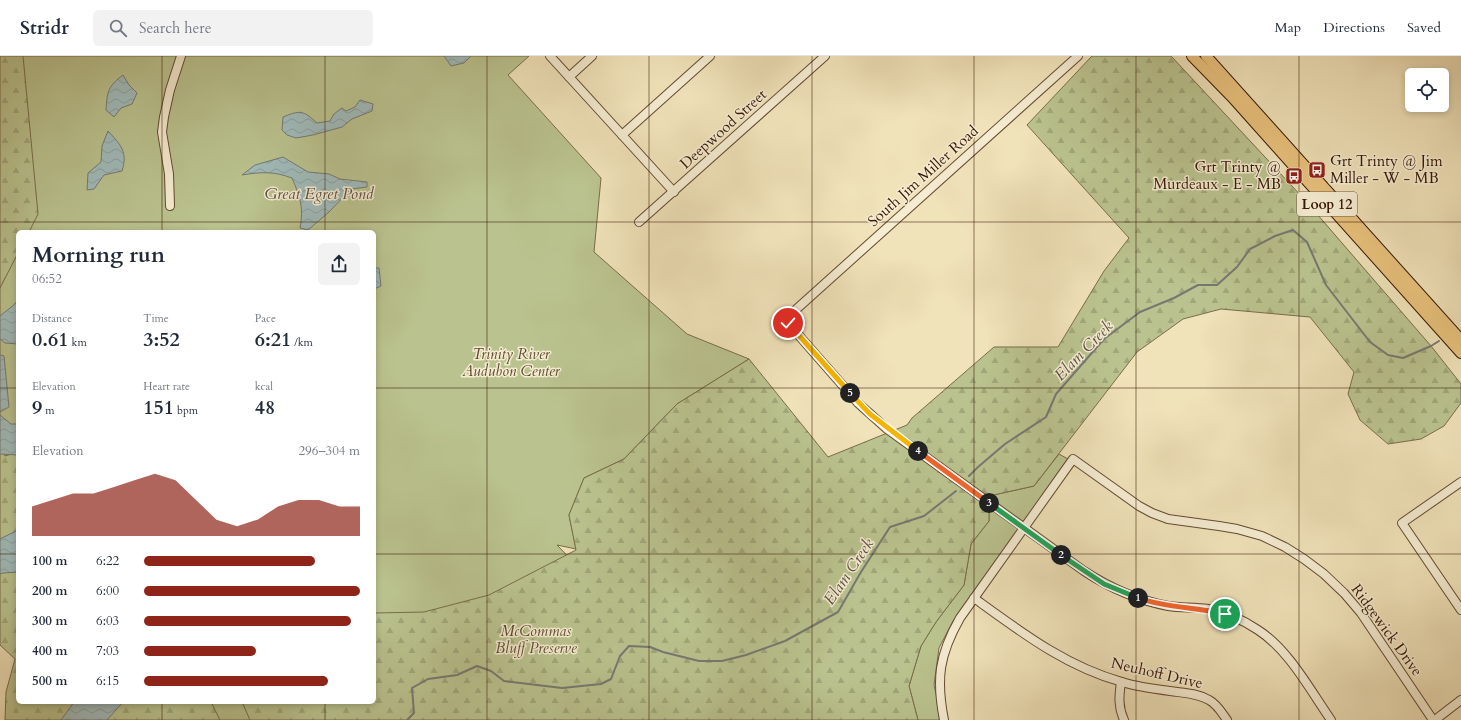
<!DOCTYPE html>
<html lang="en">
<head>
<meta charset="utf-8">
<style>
  :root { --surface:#fff; --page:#f2f2f3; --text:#1f2937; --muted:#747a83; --line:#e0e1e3; --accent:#8f2418 }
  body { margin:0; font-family:Cardo,serif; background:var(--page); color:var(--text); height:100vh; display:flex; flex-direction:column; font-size:15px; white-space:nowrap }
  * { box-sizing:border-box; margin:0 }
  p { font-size:13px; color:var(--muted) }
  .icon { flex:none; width:22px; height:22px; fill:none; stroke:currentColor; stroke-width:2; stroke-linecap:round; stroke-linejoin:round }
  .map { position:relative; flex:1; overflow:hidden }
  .side { position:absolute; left:16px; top:174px; width:360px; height:474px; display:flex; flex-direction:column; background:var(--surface); border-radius:6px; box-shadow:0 2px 6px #0003 }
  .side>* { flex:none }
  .tools { position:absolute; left:1405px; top:12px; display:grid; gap:8px }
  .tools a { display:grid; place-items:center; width:44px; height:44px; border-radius:6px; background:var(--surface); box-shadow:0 2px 6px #0003; font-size:20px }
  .pin { position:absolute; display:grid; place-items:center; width:34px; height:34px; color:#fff; margin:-17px; border:2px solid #fff; border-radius:50%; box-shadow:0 1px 4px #0007 }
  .km { position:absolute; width:20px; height:20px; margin:-10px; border-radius:50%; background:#222; color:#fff; font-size:11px; line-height:20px; text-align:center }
  .round { display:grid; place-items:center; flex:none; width:42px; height:42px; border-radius:6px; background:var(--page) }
  .summary { display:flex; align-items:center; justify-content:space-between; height:68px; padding:0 16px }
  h1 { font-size:22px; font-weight:700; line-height:30px }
  .stats { display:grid; grid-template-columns:repeat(3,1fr); gap:6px; height:68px; padding:4px 16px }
  .stats div { display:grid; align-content:center }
  .stats b { font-size:20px; font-weight:700 }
  .stats small { font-size:11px; font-weight:400 }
  .stats p { font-size:11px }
  .chart { height:112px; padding:8px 16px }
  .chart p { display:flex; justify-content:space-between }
  .chart svg { width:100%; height:72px; margin-top:4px; fill:var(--accent); opacity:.7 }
  ul { padding:0 16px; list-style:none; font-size:13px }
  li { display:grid; grid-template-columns:64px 48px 1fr; align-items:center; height:30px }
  li i { height:10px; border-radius:5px; background:var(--accent) }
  header { display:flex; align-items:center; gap:24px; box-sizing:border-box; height:56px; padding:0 20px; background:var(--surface); border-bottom:1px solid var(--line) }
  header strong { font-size:19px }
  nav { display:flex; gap:22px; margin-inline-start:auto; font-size:14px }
  .search { width:280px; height:36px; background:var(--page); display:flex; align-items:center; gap:10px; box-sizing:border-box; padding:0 14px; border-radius:6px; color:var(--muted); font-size:15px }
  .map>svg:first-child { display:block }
  .green { fill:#bac38f; stroke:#786d4a }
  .forest { fill:url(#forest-firs); stroke:#786d4a }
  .water { fill:url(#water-waves); stroke:#767972 }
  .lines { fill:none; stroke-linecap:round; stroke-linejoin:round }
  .stream { stroke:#767972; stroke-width:2 }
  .minor-casing { stroke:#644a31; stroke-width:10 }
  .major-casing { stroke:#361704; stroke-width:12 }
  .minor { stroke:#f5ecd2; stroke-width:8 }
  .major { stroke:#e8c17c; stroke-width:10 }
  .split-1-casing { stroke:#fff; stroke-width:8 }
  .split-2-casing { stroke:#fff; stroke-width:8 }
  .split-3-casing { stroke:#fff; stroke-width:8 }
  .split-4-casing { stroke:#fff; stroke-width:8 }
  .split-5-casing { stroke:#fff; stroke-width:8 }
  .split-6-casing { stroke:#fff; stroke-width:8 }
  .split-1 { stroke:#f0652b; stroke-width:5 }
  .split-2 { stroke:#22a559; stroke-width:5 }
  .split-3 { stroke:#22a559; stroke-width:5 }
  .split-4 { stroke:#f0652b; stroke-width:5 }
  .split-5 { stroke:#f5b400; stroke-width:5 }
  .split-6 { stroke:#f5b400; stroke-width:5 }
  .grid { fill:none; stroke:#361704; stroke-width:1; stroke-opacity:0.55 }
  .labels { text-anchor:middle; stroke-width:3; stroke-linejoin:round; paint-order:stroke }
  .shield { fill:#f5ecd2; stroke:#6f5742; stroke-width:1 }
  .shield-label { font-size:14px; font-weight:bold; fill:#361704 }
  .street-label { font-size:15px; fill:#361704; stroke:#f5ecd2 }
  .poi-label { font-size:15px; fill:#361704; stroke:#f5ecd2; text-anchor:start }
  .park-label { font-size:15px; font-style:italic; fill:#5e4b2e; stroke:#f5ecd2 }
  .water-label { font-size:16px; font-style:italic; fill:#5b5044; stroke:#f5ecd2 }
</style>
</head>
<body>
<header>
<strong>Stridr</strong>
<div class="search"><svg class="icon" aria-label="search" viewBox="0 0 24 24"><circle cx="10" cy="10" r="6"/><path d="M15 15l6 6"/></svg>Search here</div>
<nav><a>Map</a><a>Directions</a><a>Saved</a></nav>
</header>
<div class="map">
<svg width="1461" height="664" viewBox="0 0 1461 664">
  <defs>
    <pattern id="forest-firs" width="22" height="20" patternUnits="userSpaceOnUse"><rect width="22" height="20" fill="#bac38f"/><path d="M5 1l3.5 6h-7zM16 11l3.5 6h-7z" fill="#a0a77a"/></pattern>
    <pattern id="water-waves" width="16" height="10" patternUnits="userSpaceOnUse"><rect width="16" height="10" fill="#a0bbbb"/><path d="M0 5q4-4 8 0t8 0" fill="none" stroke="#8aa09f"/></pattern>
  </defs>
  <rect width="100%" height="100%" fill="#f0e2b9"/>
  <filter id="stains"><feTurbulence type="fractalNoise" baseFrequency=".005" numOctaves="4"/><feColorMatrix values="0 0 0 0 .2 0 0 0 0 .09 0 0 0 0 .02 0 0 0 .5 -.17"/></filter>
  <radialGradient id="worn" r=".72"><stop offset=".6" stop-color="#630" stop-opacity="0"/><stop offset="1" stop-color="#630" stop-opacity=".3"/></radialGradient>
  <g class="green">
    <polygon points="0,0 529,0 508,19 601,122 594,196 687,278 749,303 677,348 624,403 584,422 569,459 576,493 557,489 726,664 104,664 121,646 374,646 374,176 18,176 18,513 0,499"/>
    <polygon points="1059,398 1068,403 953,565 939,592 934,629 942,664 918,664 909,630 921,590 936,566 964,529 971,488 989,465 989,440 1034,430"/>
  </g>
  <g class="forest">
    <polygon points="0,0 23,0 38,158 29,176 18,176 18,197 0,232"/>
    <polygon points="1092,0 1171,0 1304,143 1431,290 1461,328 1461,347 1444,370 1421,383 1388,388 1360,364 1348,338 1354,316 1310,261 1221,253 1183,263 1137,296 1034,430 989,440 989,465 971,488 964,529 936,566 921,590 909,630 918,664 250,664 242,646 374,646 374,557 424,556 489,539 576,494 569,459 584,422 624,403 677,348 749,303 828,401 907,369 912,362 994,291 1058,291 1104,215 1129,182 1027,69"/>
    <polygon points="0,391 5,400 18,396 18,646 211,646 220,664 5,664 6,636 15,603 0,589"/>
  </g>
  <g class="water">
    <polygon points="444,0 471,0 464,7 451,10"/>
    <path d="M 123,19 L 129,29 L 137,37 L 132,48 L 121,52 L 114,61 L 106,54 C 107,36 108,30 123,19 Z"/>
    <path d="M 360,44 L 373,48 L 372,55 L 352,63 L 342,71 L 313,79 L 296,82 L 287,79 L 282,74 L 283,61 C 300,54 303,54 317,67 L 330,65 L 334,58 L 342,52 L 346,55 L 355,51 Z"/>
    <path d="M 108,75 C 121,89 128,96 122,115 L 104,119 L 94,133 L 87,134 L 88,117 L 101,106 L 102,90 Z"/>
    <path d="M 283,101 L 308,116 L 329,118 L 340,123 L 367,126 L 367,131 L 351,133 L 329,156 L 308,174 L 300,172 C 304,151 300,141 292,122 C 273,115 261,116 242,119 L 255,109 Z"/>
    <polygon points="375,212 379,212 381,230 374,233"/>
    <polygon points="18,243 18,288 5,287 0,283 0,260 15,248"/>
    <polygon points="0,299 4,300 9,351 0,356"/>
    <polygon points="0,359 11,368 18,368 18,399 0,398"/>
    <polygon points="18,474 18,516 3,517 0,518 0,483"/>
    <polygon points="74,646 123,646 107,664 61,664"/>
  </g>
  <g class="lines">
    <g class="stream">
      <polyline points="969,420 978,411 1005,388 1046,361 1056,338 1104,283 1140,256 1174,242 1198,229 1217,229 1237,211 1250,193 1275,180 1293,174 1307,186 1326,229 1370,286 1388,299 1403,302 1431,290 1439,285"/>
      <polyline points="407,664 414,657 412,632 428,623 457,619 477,610 491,615 504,625 562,632 601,628 611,623 620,600 629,590 650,591 663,596 699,605 722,605 746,599 785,585 838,556 861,516 890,471 924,460 956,435"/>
    </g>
    <defs>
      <g id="minor">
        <polyline points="550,0 674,136"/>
        <path d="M 1078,0 L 791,258 L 788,263 L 788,267 L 858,347 L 887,373 L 1084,515 C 1110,532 1137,544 1168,550 C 1181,552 1195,551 1208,553 C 1226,556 1243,564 1258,574 C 1289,594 1310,634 1331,664"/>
        <polyline points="569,21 592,0"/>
        <polyline points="622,79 710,0"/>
        <polyline points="170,150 169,118 162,76 164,61 170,34 181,0"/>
        <polyline points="639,166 825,0"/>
        <polyline points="1461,426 1402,467 1461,554"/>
        <path d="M 974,542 C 1021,576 1065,610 1122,626 C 1138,631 1154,633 1170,635 C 1183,637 1197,637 1209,644 C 1217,648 1222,657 1227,664"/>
        <path d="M 1121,626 C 1119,640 1118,651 1124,664"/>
        <path d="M 944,664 C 936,623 939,599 960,562 L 1073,403 L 1139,450 L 1152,457 L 1168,463 L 1219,470 L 1237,473 L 1262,480 L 1285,491 L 1304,503 L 1324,518 L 1344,537 L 1361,557 L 1433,664"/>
        <polyline points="1435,664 1461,644"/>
      </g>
      <g id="major">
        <polyline points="1192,0 1232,41 1461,297"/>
        <polyline points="1206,0 1461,284"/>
      </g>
    </defs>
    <use href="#minor" class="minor-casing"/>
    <use href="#major" class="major-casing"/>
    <use href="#minor" class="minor"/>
    <use href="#major" class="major"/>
  </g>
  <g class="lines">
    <defs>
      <path id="split-1" d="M 1138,542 C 1166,552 1196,551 1225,558"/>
      <polyline id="split-2" points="1061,499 1104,528 1138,542"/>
      <polyline id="split-3" points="989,447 1061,499"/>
      <polyline id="split-4" points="918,395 989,447"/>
      <polyline id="split-5" points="850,337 870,358 918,395"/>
      <polyline id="split-6" points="788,267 850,337"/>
    </defs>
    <use href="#split-1" class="split-1-casing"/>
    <use href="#split-2" class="split-2-casing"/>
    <use href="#split-3" class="split-3-casing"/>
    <use href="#split-4" class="split-4-casing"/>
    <use href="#split-5" class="split-5-casing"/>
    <use href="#split-6" class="split-6-casing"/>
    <use href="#split-1" class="split-1"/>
    <use href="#split-2" class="split-2"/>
    <use href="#split-3" class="split-3"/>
    <use href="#split-4" class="split-4"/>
    <use href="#split-5" class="split-5"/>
    <use href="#split-6" class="split-6"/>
  </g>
  <path class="grid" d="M 162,0 L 162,176M 325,0 L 325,176M 487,0 L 487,664M 649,0 L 649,664M 812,0 L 812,664M 974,0 L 974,664M 1136,0 L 1136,664M 1299,0 L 1299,664M 0,166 L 1461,166M 0,332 L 18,332M 374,332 L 1461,332M 0,498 L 18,498M 374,498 L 1461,498M 162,646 L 162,664M 325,646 L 325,664"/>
  <defs>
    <symbol id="bus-square" viewBox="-11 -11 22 22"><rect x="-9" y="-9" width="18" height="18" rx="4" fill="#8f2418" stroke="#f5ecd2"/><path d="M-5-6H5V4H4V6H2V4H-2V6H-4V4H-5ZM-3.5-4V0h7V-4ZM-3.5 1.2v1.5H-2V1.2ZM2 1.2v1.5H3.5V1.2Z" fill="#fff"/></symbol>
  </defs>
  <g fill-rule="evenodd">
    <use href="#bus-square" x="1307" y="104" width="20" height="20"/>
    <use href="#bus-square" x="1284" y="110" width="20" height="20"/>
  </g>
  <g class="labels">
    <rect class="shield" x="1297" y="136" width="60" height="24" rx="3"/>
    <g class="shield-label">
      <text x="1327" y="153">Loop 12</text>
    </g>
    <g class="street-label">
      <text transform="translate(723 73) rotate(-42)" y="5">Deepwood Street</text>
      <text transform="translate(923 120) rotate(-42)" y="5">South Jim Miller Road</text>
      <text transform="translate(1387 574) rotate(54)" y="5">Ridgewick Drive</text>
      <text transform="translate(1157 617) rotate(13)" y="5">Neuhoff Drive</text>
    </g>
    <g class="poi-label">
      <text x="1330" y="110">Grt Trinty @ Jim<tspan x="1330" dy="17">Miller - W - MB</tspan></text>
      <text x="1281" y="116" text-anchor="end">Grt Trinty @<tspan x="1281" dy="17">Murdeaux - E - MB</tspan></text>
    </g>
    <g class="park-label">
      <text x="511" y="303">Trinity River<tspan x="511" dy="17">Audubon Center</tspan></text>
      <text x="536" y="580">McCommas<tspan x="536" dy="17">Bluff Preserve</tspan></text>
    </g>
    <g class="water-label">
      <text x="319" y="143">Great Egret Pond</text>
      <text transform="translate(1083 294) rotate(-46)" y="6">Elam Creek</text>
      <text transform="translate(848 515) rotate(-56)" y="6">Elam Creek</text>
    </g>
  </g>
  <rect width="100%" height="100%" filter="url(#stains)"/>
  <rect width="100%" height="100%" fill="url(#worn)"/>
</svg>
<div class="tools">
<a><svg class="icon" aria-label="locate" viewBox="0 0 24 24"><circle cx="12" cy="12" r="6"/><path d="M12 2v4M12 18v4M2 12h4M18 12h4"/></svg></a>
</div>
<div class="pin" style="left:1225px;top:558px;background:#1e9e55"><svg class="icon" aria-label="arrive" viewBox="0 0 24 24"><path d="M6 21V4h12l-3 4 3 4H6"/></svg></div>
<div class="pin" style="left:788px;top:267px;background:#d93025"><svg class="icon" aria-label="check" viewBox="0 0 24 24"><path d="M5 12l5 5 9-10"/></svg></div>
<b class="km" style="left:1138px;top:542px">1</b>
<b class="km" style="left:1061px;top:499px">2</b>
<b class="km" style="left:989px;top:447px">3</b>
<b class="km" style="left:918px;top:395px">4</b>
<b class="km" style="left:850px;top:337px">5</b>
<section class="side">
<div class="summary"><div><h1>Morning run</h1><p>06:52</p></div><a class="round"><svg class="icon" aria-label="share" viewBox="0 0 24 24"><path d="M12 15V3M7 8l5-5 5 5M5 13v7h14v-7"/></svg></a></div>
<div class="stats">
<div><p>Distance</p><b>0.61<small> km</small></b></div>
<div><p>Time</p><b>3:52</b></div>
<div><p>Pace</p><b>6:21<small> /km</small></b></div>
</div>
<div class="stats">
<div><p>Elevation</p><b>9<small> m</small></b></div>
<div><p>Heart rate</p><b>151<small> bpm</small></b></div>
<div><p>kcal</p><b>48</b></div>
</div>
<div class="chart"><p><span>Elevation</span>296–304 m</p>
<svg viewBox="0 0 160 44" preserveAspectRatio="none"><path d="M0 44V26L10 22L20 18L30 18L40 14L50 10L60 6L70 10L80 22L90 34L100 38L110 34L120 26L130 22L140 22L150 26L160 26V44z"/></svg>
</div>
<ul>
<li><b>100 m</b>6:22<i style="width:79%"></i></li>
<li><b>200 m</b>6:00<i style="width:100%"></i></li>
<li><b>300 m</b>6:03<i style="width:96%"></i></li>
<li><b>400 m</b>7:03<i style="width:52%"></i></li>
<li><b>500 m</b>6:15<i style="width:85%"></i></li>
</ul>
</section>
</div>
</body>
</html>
